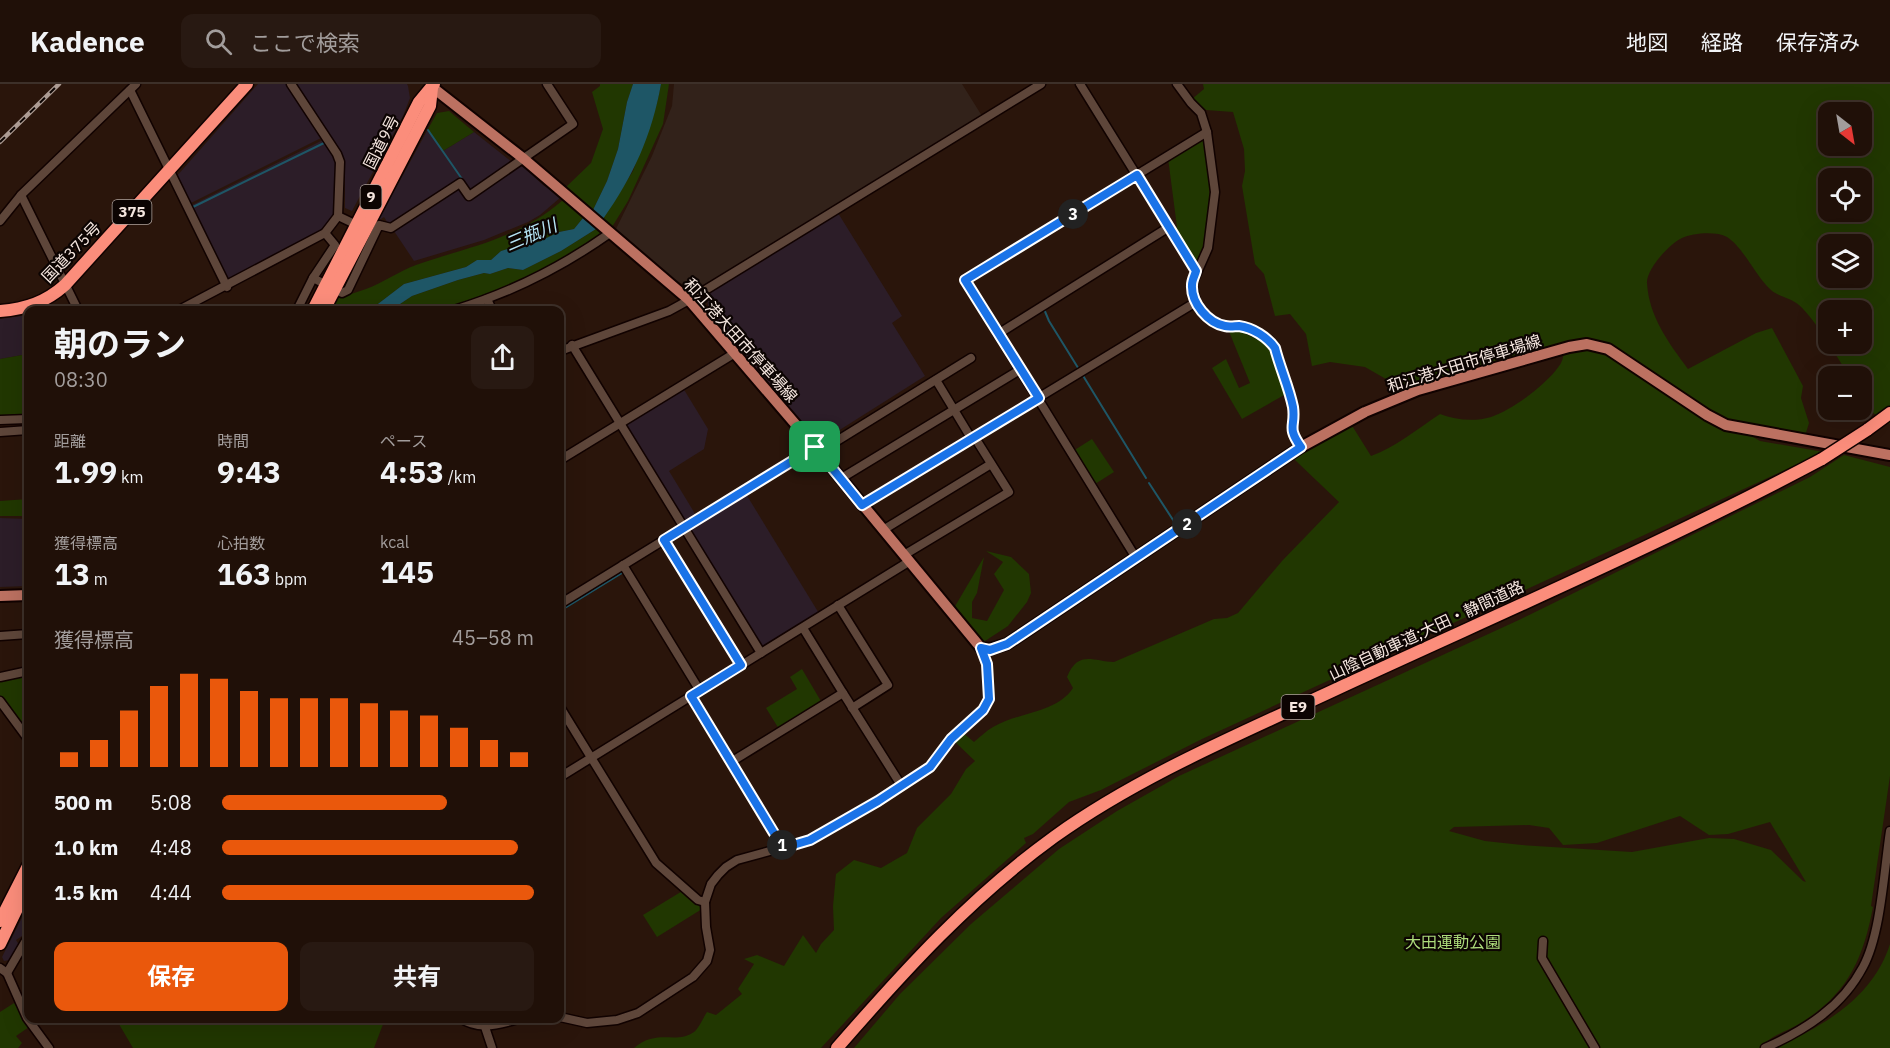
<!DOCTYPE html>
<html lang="ja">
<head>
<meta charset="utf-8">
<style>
  :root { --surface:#201008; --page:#281912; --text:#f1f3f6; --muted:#a29d9c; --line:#3d3029; --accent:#ea580c }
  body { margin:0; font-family:"IBM Plex Sans","Noto Sans JP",sans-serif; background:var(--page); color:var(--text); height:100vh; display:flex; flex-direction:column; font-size:22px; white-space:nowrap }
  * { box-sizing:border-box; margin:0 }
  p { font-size:20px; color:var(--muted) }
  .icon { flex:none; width:33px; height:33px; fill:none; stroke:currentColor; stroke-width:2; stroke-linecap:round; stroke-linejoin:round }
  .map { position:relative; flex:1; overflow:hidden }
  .details { position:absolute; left:24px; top:222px; width:540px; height:717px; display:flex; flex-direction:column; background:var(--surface); border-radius:12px; box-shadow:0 6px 24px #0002,0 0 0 2px var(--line) }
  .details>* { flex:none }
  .needle { width:39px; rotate:149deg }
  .tools { position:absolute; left:1818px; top:18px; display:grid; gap:12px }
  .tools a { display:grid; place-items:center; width:54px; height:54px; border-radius:12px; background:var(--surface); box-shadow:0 6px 24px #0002,0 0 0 2px var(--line); font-size:30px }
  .pin { position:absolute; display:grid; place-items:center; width:51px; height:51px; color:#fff; margin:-26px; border-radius:12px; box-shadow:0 3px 9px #0006 }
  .km { position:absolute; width:30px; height:30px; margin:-15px; border-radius:50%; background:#222; color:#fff; font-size:16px; line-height:30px; text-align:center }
  .round { display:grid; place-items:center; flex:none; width:63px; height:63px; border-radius:12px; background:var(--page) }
  .headline { display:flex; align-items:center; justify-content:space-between; height:102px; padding:0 30px }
  h1 { font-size:33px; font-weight:700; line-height:45px }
  .metrics { display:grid; grid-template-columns:repeat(3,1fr); gap:9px; height:102px; padding:6px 30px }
  .metrics div { display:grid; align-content:center }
  .metrics b { font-size:30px; font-weight:700 }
  .metrics small { font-size:16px; font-weight:400 }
  .metrics p { font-size:16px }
  .chart { height:168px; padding:12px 30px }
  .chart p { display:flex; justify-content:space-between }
  .chart svg { width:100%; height:108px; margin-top:6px; stroke:var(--accent); stroke-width:6 }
  .action { display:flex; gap:12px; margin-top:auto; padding:12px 30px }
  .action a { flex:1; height:69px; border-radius:12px; background:var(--accent); color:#fff; font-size:24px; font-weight:700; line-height:69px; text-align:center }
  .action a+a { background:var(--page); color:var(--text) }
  ul { padding:0 30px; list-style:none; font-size:20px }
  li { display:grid; grid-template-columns:96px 72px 1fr; align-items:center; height:45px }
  li i { height:15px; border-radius:8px; background:var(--accent) }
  header { display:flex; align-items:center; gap:36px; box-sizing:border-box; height:84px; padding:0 30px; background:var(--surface); border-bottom:2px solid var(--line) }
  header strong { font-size:28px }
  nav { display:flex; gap:33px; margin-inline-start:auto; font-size:21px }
  .search { width:420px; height:54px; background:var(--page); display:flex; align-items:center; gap:15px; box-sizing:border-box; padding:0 21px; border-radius:12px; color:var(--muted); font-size:22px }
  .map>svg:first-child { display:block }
  .commercial { fill:#2c1d28 }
  .industrial { fill:#32221a }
  .green { fill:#213701; fill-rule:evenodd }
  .water { fill:#1e5666 }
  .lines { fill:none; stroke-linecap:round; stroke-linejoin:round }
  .stream { stroke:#1e5666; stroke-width:2 }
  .minor-casing { stroke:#110200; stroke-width:11 }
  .major-casing { stroke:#110200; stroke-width:14 }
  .highway-casing { stroke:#110200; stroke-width:15 }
  .minor { stroke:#5e463a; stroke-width:8 }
  .major { stroke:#bc7161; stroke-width:10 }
  .highway { stroke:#fb8d7b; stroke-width:12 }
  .rail-casing { stroke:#ac9b93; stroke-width:4.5 }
  .rail { stroke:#0c0402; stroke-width:2; stroke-dasharray:7; stroke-linecap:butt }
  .highway-bridge-casing { stroke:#110200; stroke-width:15; stroke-linecap:butt }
  .highway-bridge { stroke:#fb8d7b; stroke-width:12 }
  .route-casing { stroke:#fff; stroke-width:12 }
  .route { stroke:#1a73e8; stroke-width:8 }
  .labels { text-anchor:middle; stroke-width:4.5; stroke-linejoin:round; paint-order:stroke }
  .shield { fill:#0c0402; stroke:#afa29d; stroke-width:1.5 }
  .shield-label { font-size:15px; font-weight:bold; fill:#f5e6df }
  .street-label { font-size:16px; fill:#f5e6df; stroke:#0c0402 }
  .park-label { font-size:16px; fill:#acda7a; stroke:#0c0402 }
  .water-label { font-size:18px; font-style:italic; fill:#b6e5f5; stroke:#0c0402 }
</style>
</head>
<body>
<header>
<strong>Kadence</strong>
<div class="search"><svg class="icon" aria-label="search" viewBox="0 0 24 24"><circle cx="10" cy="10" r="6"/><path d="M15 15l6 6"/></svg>ここで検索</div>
<nav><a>地図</a><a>経路</a><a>保存済み</a></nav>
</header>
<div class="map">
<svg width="1890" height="964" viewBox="0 0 1890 964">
  <rect width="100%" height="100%" fill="#2a150b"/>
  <g class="commercial">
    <polygon points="258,0 287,0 323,53 189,120 176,93"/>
    <polygon points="297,0 407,0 408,2 410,14 403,32 352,127 345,124 345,80 342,71"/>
    <polygon points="428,45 443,67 474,48 512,78 470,108 462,95 389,141 384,133 378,137"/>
    <polygon points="325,55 334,72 336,80 335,131 324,147 231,196 226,195 190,122"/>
    <polygon points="523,82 543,101 561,113 540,131 528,138 484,156 414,177 394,147 460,104 468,114 512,86"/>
    <polygon points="838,129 902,232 892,239 925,292 819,359 712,232 709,227 707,215 712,206"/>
    <polygon points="28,231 28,270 0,275 0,235"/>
    <polygon points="683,304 708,345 704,365 669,387 697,433 684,441 625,339"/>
    <polygon points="746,410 820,531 762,566 688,445"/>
    <polygon points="0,434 28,435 28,502 0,503"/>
    <polygon points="28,822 28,848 16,856 19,861 10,876 4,877 2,873"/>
  </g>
  <polygon class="industrial" points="674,0 962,0 982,32 702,202 689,203 676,197 616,145 652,72 672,22"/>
  <g class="green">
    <polygon points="600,0 633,0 627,18 618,65 607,97 593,126 566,103 591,79 603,45 592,8 600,2"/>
    <polygon points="661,0 669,0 663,40 628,117 612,143 603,135 633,87 657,19"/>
    <path d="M 1203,0 L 1890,0 L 1890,340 L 1870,327 L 1862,312 L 1862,292 L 1849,292 C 1836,271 1817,238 1799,221 C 1791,214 1779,213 1771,206 C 1756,193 1744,164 1727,153 C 1716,147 1693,149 1682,154 C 1669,160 1646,186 1647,199 C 1649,233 1669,259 1688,285 L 1756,249 L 1772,244 L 1803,302 L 1801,314 L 1809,339 L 1805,352 L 1721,334 L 1605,260 L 1405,306 L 1365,283 L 1330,278 L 1312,282 L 1306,250 L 1290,230 L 1275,232 L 1264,190 L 1255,180 L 1242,102 L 1245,87 L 1244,65 L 1233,28 L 1206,26 L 1192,15 L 1204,5 ZM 1828,28 L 1862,28 L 1862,62 L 1828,62 ZM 1828,94 L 1862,94 L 1862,128 L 1828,128 ZM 1828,160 L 1862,160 L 1862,194 L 1828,194 ZM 1828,226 L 1862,226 L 1862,260 L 1828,260 Z"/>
    <polygon points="449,27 474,48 443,67 428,45 437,29"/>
    <path d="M 1204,53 C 1209,92 1218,146 1195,180 L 1174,147 L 1177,143 L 1168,74 Z"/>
    <path d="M 563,116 L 583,134 L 574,145 L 559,148 L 538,158 L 501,167 L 491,176 L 477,176 L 466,183 L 404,200 L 370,226 L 332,226 L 339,213 C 348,211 357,208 366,205 C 383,199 399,187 416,181 C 471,162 518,155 563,116 Z"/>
    <polygon points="596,145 602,150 576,170 478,216 448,226 391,226 412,212 458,196 484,189 490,190 508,184 523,186 561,167"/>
    <polygon points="1228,245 1246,248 1270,261 1286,310 1242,335 1212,284 1226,275 1239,304 1250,299"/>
    <path d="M 1585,265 L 1598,266 L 1614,271 L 1760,357 L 1824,368 L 1202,655 L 1101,706 L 1069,718 L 1033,750 L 1024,754 L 1026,759 L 941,834 L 821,964 L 634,964 C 658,944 676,961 694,948 C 699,944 703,934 707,928 L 716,931 L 742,910 L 738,905 L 754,880 L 744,875 L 757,871 L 784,882 L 803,851 L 816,869 L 821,860 L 834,846 L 833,822 L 836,790 L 854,776 L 881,784 L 907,769 L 917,744 L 951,710 L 966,685 L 975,677 L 953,656 L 962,648 L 974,658 C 980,653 986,647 993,643 C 1018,628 1057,629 1073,604 L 1067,593 C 1078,566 1092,577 1114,578 L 1214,535 L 1227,534 L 1238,529 L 1282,477 L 1339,418 L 1295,376 L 1294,372 L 1351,340 L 1371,372 C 1396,363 1417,345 1440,330 C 1456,336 1474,338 1491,333 C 1512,326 1546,301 1559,282 C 1562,279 1563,273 1564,269 Z"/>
    <polygon points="28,270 28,332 0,334 0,275"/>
    <polygon points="1092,355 1114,388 1095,400 1073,367"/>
    <path d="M 1844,371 L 1890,383 L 1890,692 L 1871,822 L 1873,823 C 1863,876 1847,911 1799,940 C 1786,948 1770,951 1761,964 L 854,964 L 900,910 L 971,840 L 1059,765 L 1117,727 L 1179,692 L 1521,535 L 1810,393 ZM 1680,732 L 1709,751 L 1728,750 L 1770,738 L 1806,798 L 1803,797 L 1771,766 L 1734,755 L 1709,754 L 1632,768 L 1522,761 L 1485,757 L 1449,747 L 1454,743 L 1529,741 L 1549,744 L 1563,761 L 1597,759 Z"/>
    <polygon points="28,415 28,432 0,432 0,417"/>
    <polygon points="986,467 1011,473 1029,490 1031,509 1027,518 1008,542 982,559 954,524 984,473 977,509 972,518 972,534 987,537 1004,506 994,490 1003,478"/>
    <polygon points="802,585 822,619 779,645 766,624 797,605 790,593"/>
    <polygon points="28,592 28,651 0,614 0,598"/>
    <polygon points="684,806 702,825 657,853 643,831"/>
    <path d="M 1890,860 L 1890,964 L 1775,964 C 1823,942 1873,914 1890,860 Z"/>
    <polygon points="14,919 29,943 16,952 22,959 18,964 0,964 0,928"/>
    <polygon points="116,935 385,935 374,964 133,964"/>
  </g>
  <g class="water">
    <path d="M 633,0 L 661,0 C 652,51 633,93 603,135 L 593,126 L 607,97 L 618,65 L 627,18 Z"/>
    <polygon points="583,134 596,145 561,167 523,186 508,184 490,190 484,189 458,196 412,212 391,226 370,226 404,200 466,183 477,176 491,176 501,167 534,157 538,158 559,148 574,145"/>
  </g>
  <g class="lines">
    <g class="stream">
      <polyline points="428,46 462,95"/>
      <polyline points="193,123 324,59"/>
      <polyline points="1044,225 1049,237 1080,287"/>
      <polyline points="1082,290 1146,394"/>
      <polyline points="1149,399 1175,439"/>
      <polyline points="560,527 622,489"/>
    </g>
    <defs>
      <g id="minor">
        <polyline points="1080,0 1196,187"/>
        <path d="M 1177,0 L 1191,19 L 1201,29 L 1207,48 L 1215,108 L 1208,164 L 1192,200 L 1196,218 L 1204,229 L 1213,237 L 1224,242 L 1242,242 L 1259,250 L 1269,256 L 1275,265 C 1281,284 1289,303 1293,323 C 1296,343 1286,342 1301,363"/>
        <polyline points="130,6 227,203"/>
        <polyline points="21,111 78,226"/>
        <polyline points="338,132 359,142"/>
        <polyline points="0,137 21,111 136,0"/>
        <polyline points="313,194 342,209 348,206 379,141 391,144 460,99 469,112 573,40 547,0"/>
        <polyline points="487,215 492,226"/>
        <polyline points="179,226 325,149 338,132 340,78 337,70 291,0"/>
        <polyline points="297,226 313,194 335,161 325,149"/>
        <path d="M 454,226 C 510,209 562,183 610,149"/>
        <polyline points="998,250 1169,143"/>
        <polyline points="572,261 761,569"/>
        <polyline points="560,267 669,227 689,216 1041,0"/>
        <polyline points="0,336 28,335"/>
        <polyline points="0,348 28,346"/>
        <polyline points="819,368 971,274"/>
        <polyline points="560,376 735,269"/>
        <polyline points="840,395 1018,287"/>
        <polyline points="862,421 1196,218"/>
        <polyline points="883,446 991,380"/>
        <polyline points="664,456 741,581"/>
        <polyline points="904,471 1009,408 977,357 971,354 936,296"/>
        <polyline points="1136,474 965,196 1207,48"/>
        <polyline points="623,481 700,607"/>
        <polyline points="560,520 815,363"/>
        <polyline points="838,521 888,601 852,624"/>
        <polyline points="0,552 28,550"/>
        <polyline points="0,593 28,587"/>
        <polyline points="843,609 901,701"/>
        <polyline points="691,612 783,764"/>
        <polyline points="0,617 28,655"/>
        <polyline points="560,623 656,779 698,816 705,818"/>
        <polyline points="731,678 843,609 803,544"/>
        <polyline points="560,693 910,477"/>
        <polyline points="1543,857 1542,874 1595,964"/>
        <polyline points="0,884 7,889 27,934 49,964"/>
        <polyline points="7,889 28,853"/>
        <polyline points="560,933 587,939 617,936 638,929 693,893 707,877 710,866 706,843 705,818 711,800 718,791 726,783 737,776 810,756 878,717 930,683 951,655 983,626 989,615 987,580 981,564"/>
        <path d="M 460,934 C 481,948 501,939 523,934"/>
        <polyline points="485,943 492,964"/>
        <path d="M 1765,964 C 1805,946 1842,923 1863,883 C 1881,850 1884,786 1890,747"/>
      </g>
      <g id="major">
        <polyline points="432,3 524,75 689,216 815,363 981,564 990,565 1007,560 1301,363 1365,328 1418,306 1569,263 1587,260 1608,265 1707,331 1726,341 1890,371"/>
        <polyline points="0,512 28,511"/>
      </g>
      <g id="highway">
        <polyline points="313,226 419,18 434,0"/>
        <polyline points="324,226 430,22 432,4"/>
        <path d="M 0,227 C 26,225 46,218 65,201 L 247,0"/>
        <polyline points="1867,346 1890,329"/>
        <polyline points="0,837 28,782"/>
        <polyline points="0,860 28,802"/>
        <path d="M 837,964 C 904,887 971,813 1054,753 C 1142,690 1245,648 1343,602 C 1503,528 1666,458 1822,375"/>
      </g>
    </defs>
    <use href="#minor" class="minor-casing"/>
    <use href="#major" class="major-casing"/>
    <use href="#highway" class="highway-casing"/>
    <use href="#minor" class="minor"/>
    <use href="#major" class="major"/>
    <use href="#highway" class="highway"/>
    <defs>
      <polyline id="rail" points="0,58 59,0"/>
    </defs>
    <use href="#rail" class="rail-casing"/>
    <use href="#rail" class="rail"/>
    <defs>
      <polyline id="highway-bridge" points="1822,375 1867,346"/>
    </defs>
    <use href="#highway-bridge" class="highway-bridge-casing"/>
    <use href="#highway-bridge" class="highway-bridge"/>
  </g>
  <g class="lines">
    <defs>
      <path id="route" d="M 1137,91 L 1196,187 C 1195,191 1192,196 1192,201 C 1191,219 1208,239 1225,242 C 1230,243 1235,242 1239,242 C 1253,244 1267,253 1275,264 C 1280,284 1289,303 1293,323 C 1296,343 1286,342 1301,363 L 1007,560 L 990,566 L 981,564 L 987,580 L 989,615 L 983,626 L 951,655 L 930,683 L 878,717 L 810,756 L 783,764 L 691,612 L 741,581 L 664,456 L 815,363 L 862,421 L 1039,314 L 965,196 Z"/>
    </defs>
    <use href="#route" class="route-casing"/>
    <use href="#route" class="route"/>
  </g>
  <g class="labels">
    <g class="shield">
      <rect x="360.5" y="101" width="21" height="24" rx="4.5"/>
      <rect x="112.5" y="116" width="39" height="24" rx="4.5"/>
      <rect x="1281.5" y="611" width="33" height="24" rx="4.5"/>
    </g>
    <g class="shield-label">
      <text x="371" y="118">9</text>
      <text x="132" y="133">375</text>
      <text x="1298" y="628">E9</text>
    </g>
    <g class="street-label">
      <text transform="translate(381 58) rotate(-63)" y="6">国道9号</text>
      <text transform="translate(71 168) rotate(-46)" y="6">国道375号</text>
      <text transform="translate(741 256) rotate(48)" y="6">和江港大田市停車場線</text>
      <text transform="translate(1464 279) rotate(-17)" y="6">和江港大田市停車場線</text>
      <text transform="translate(1426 546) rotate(-25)" y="6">山陰自動車道;大田・静間道路</text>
    </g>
    <g class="park-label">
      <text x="1453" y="864">大田運動公園</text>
    </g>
    <g class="water-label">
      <text transform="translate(531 151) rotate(-23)" y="6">三瓶川</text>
    </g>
  </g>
</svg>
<div class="tools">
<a><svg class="needle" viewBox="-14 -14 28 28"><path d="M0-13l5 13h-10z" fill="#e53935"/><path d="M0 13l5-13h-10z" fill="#a29d9c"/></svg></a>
<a><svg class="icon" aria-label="locate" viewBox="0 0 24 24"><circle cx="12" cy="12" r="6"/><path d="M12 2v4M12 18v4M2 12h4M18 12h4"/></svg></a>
<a><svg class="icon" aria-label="layers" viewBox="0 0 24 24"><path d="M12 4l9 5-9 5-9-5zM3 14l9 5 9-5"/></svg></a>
<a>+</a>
<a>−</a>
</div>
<div class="pin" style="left:815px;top:363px;background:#1e9e55"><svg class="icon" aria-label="arrive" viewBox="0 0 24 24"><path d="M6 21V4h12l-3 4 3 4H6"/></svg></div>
<b class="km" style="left:782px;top:761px">1</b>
<b class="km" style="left:1187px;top:440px">2</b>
<b class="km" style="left:1073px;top:130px">3</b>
<section class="details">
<div class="headline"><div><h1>朝のラン</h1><p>08:30</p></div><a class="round"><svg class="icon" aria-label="share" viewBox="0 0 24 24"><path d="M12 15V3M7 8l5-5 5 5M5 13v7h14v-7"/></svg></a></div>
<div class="metrics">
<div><p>距離</p><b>1.99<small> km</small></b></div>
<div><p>時間</p><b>9:43</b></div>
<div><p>ペース</p><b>4:53<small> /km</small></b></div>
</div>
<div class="metrics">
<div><p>獲得標高</p><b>13<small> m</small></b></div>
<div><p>心拍数</p><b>163<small> bpm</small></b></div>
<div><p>kcal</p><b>145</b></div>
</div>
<div class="chart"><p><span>獲得標高</span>45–58 m</p>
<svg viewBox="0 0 160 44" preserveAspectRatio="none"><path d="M5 44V38M15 44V33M25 44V21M35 44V11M45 44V6M55 44V8M65 44V13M75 44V16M85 44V16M95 44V16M105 44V18M115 44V21M125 44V23M135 44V28M145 44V33M155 44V38"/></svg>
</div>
<ul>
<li><b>500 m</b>5:08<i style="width:72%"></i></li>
<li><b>1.0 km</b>4:48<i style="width:95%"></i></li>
<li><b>1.5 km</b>4:44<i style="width:100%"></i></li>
</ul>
<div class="action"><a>保存</a><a>共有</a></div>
</section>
</div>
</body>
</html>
